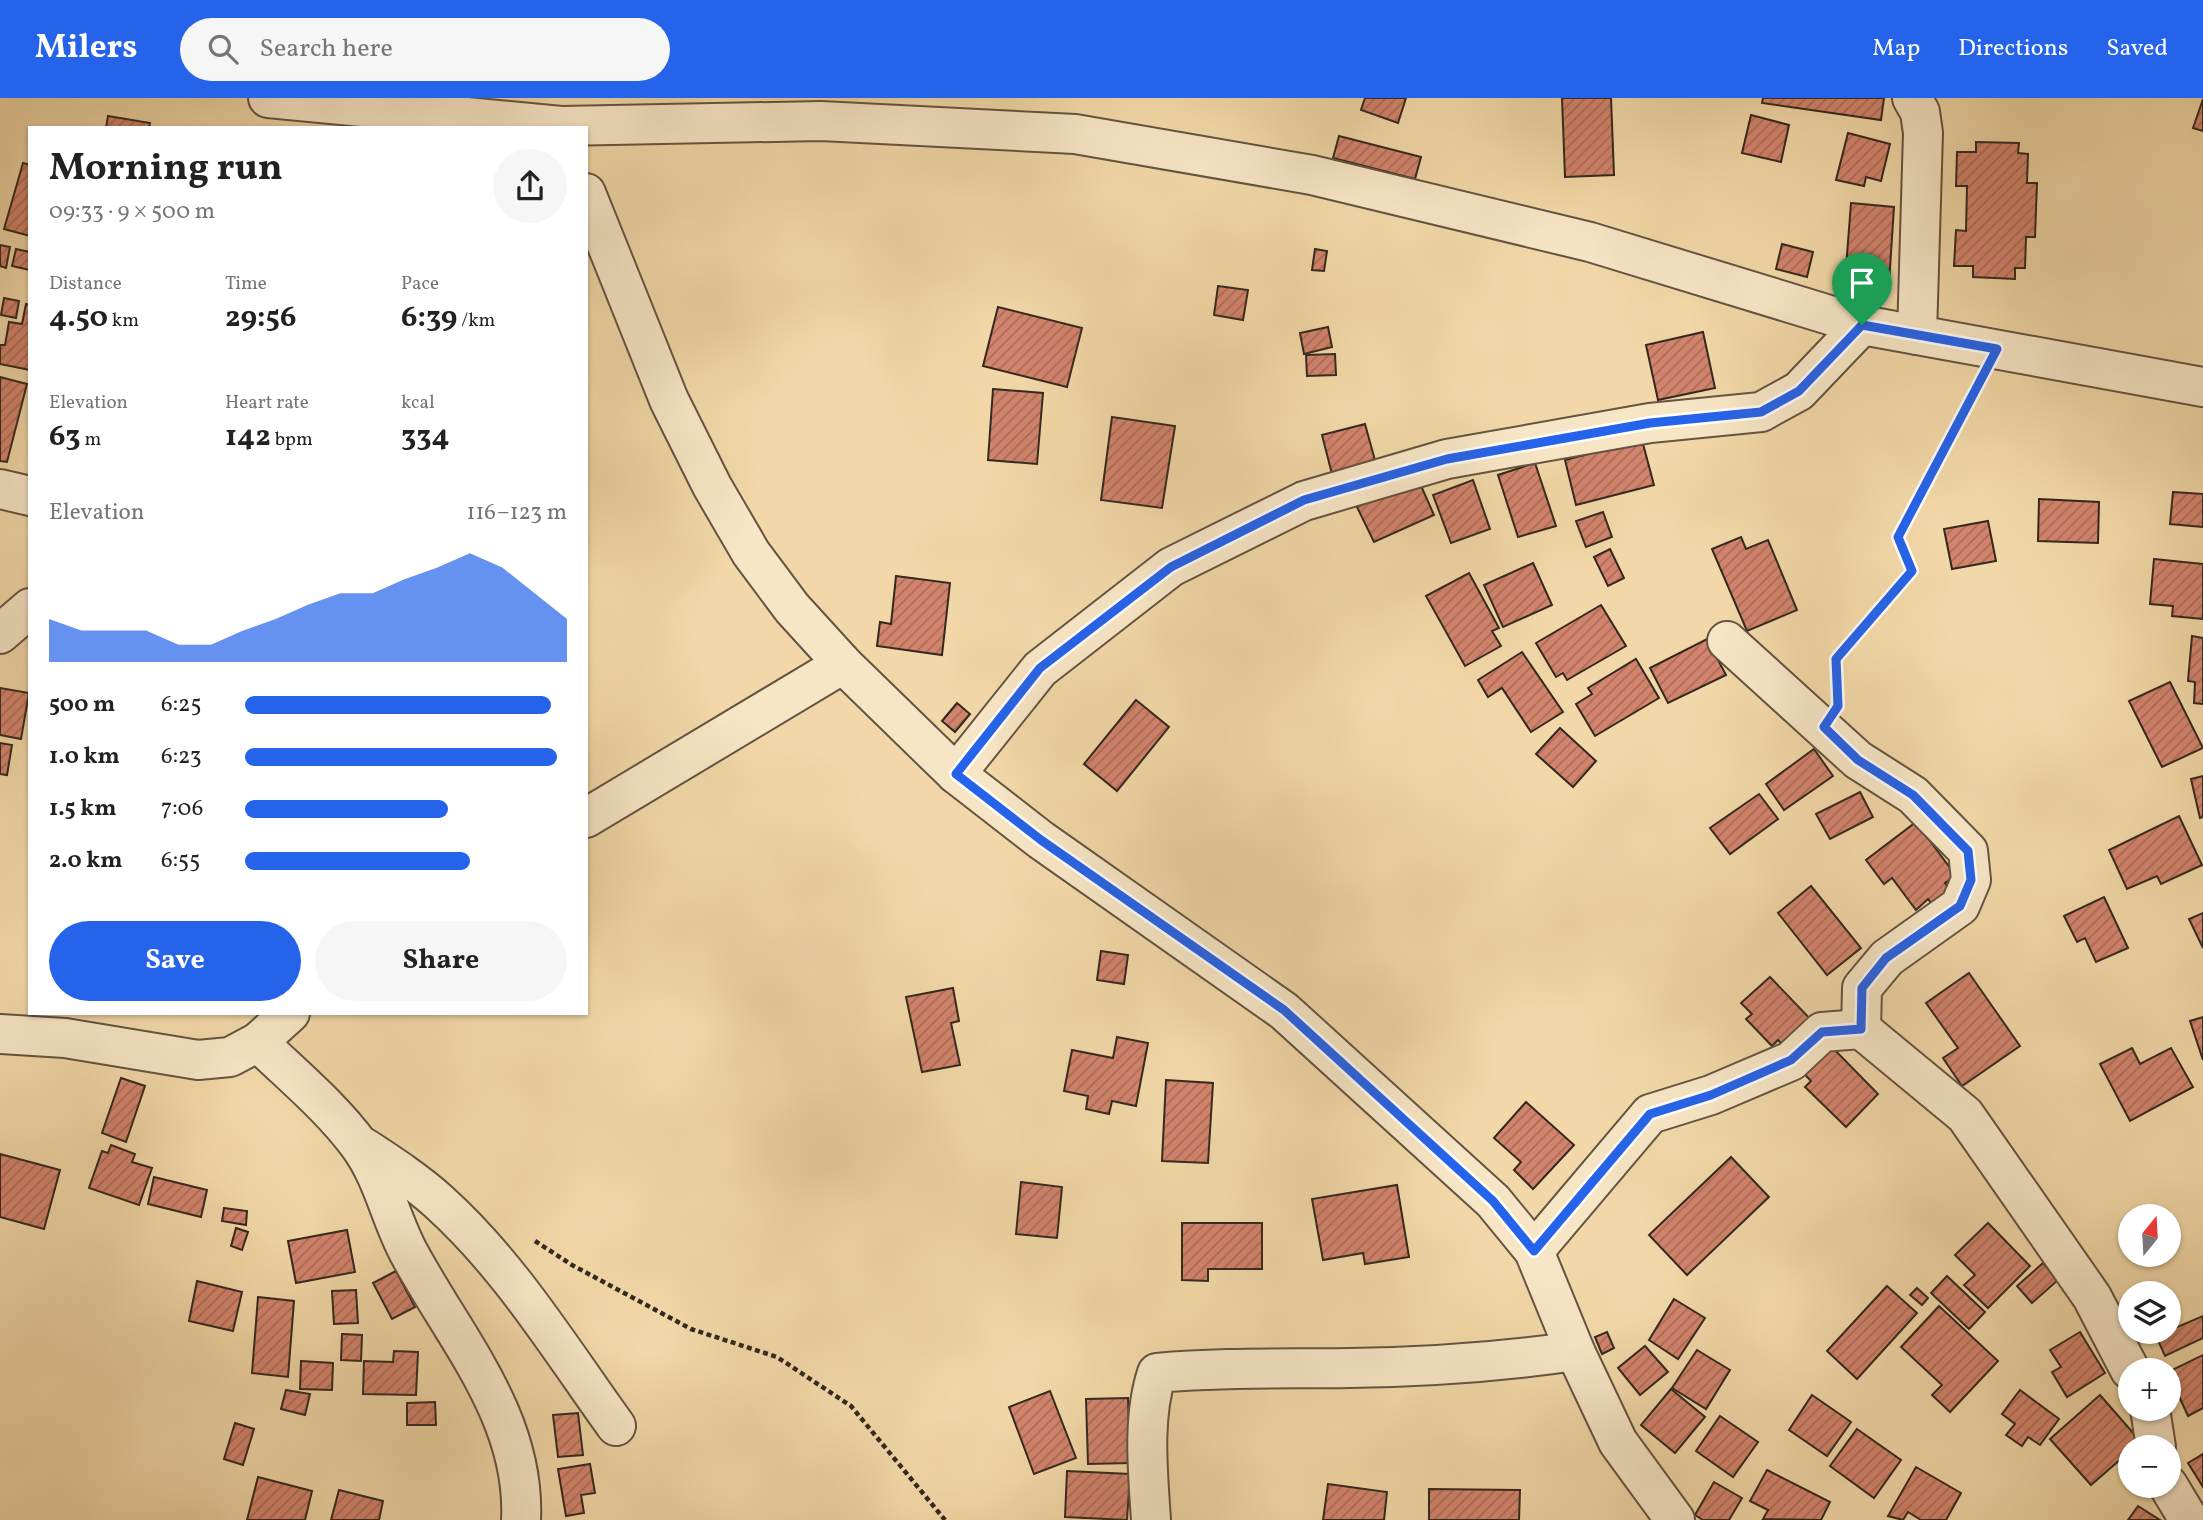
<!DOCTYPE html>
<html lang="en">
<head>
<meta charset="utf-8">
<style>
  :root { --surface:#fff; --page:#f6f6f6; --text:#222; --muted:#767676; --accent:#2563eb }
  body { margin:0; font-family:Vollkorn,serif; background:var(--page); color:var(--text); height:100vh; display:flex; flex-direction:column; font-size:26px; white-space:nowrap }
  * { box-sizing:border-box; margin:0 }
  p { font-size:23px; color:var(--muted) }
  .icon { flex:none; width:38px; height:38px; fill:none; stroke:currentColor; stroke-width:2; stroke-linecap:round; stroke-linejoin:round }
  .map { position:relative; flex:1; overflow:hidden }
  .panel { position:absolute; left:28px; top:28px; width:560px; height:889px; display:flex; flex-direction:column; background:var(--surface); border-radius:0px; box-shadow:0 2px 5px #0004 }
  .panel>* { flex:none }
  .needle { width:46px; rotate:18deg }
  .controls { position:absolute; left:2118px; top:1106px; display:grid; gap:14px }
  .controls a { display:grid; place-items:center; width:63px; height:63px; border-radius:50%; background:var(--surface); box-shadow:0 2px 5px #0004; font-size:35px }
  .pin { position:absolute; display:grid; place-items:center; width:60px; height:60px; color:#fff; margin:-72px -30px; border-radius:50% 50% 50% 0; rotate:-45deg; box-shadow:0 0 7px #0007 }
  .pin .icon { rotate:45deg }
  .round { display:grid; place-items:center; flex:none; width:74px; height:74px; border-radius:37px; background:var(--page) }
  .overview { display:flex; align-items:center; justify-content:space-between; height:119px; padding:0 21px }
  h1 { font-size:38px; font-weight:700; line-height:52px }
  .figures { display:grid; grid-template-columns:repeat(3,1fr); gap:10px; height:119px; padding:7px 21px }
  .figures div { display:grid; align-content:center }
  .figures b { font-size:30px; font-weight:700 }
  .figures small { font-size:19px; font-weight:400 }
  .figures p { font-size:19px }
  .chart { height:196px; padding:14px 21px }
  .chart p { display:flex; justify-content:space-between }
  .chart svg { width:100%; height:126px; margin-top:7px; fill:var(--accent); opacity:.7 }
  .primary-button { display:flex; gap:14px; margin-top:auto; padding:14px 21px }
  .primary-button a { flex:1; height:80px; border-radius:42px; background:var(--accent); color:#fff; font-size:28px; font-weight:700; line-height:80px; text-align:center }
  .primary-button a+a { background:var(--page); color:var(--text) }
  ul { padding:0 21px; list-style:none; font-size:23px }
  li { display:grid; grid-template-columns:112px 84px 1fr; align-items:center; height:52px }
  li i { height:18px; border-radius:9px; background:var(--accent) }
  header { display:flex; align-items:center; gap:42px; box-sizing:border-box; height:98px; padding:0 35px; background:var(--accent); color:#fff }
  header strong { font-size:33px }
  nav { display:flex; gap:38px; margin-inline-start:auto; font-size:24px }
  .search { width:490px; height:63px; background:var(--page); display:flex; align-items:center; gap:18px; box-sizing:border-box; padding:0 24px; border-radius:38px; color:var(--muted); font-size:26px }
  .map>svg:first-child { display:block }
  .building { fill:url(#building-hatch); stroke:#34281f; stroke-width:2 }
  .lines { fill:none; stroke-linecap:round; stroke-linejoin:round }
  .minor-casing { stroke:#645441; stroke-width:42 }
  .path { stroke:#34281f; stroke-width:4.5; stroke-dasharray:5 3.5; stroke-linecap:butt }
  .minor { stroke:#f7e6c6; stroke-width:38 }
  .route-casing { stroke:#fff; stroke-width:14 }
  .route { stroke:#2563eb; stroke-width:9 }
</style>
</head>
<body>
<header>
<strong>Milers</strong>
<div class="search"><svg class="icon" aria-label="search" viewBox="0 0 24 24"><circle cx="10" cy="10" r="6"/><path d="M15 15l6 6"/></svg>Search here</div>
<nav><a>Map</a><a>Directions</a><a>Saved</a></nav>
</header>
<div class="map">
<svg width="2203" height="1422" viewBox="0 0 2203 1422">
  <defs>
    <pattern id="building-hatch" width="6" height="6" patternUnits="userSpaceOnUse" patternTransform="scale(1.75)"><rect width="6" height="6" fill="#d3846d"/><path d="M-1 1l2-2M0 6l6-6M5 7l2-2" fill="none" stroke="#ac6c59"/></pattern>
  </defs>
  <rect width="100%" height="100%" fill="#f2d8a8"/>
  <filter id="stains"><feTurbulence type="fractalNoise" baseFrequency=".00286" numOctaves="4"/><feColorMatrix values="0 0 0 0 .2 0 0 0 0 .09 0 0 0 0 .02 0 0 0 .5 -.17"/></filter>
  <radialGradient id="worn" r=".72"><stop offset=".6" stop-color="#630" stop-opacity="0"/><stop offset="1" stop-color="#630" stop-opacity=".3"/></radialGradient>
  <g class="building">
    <polygon points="1365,0 1406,0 1398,25 1361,12"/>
    <polygon points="1562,0 1611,0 1614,77 1565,79"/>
    <polygon points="1763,0 1884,0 1881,22 1762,5"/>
    <polygon points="2203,1 2203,33 2193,30"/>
    <polygon points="1751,17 1789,27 1781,64 1742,55"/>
    <polygon points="108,18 150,25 149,30 106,30"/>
    <polygon points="1848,35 1890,46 1881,83 1866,79 1864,88 1836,82"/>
    <polygon points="1339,38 1421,59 1415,81 1333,60"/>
    <polygon points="1976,44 2019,45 2018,55 2028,56 2027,85 2037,85 2035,139 2026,139 2025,170 2015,170 2015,181 1973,179 1973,168 1954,168 1956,132 1966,133 1967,88 1956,88 1957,54 1976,54"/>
    <polygon points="23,65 30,67 30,138 4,131"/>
    <polygon points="1851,105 1894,109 1889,185 1845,183"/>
    <polygon points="1782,146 1813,154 1807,179 1776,171"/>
    <polygon points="0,147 10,149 6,170 0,168"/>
    <polygon points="16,151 30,154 30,172 12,168"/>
    <polygon points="1315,151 1327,153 1324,173 1312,172"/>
    <polygon points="1218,188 1248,192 1243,222 1214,217"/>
    <polygon points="4,200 19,203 16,220 1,217"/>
    <polygon points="26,206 30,207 30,272 0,266 0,247 5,247 9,224 22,226"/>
    <polygon points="998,209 1082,230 1067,289 983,268"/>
    <polygon points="1328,229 1332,249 1304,256 1300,235"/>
    <polygon points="1703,234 1715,290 1658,302 1646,247"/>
    <polygon points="1335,256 1336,277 1307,278 1306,257"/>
    <polygon points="0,279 27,286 7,364 0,363"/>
    <polygon points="993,291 1043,295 1037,366 988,362"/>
    <polygon points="1112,319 1175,328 1162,410 1101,402"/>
    <polygon points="1365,326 1376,366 1332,376 1322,337"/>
    <polygon points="1642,342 1654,387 1576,407 1565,362"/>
    <polygon points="1535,365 1556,428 1518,439 1498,377"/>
    <polygon points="1418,381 1434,417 1374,444 1357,409"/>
    <polygon points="1473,382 1490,431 1451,445 1433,397"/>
    <polygon points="2173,394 2203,396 2203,429 2170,426"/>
    <polygon points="2039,401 2099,404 2098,445 2038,443"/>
    <polygon points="1603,414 1612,439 1586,449 1576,423"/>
    <polygon points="1988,423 1996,463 1952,471 1944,431"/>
    <polygon points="1741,439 1746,451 1768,442 1797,512 1747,533 1712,451"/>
    <polygon points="1610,451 1624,480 1608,488 1594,459"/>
    <polygon points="2154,461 2203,466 2203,521 2172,518 2173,508 2150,506"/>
    <polygon points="1533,465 1552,507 1503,529 1484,487"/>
    <polygon points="1469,475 1499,530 1492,533 1501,548 1465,568 1426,498"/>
    <polygon points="896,478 950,485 942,557 877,548 880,524 891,526"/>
    <polygon points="1601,507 1626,548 1567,582 1563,575 1556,579 1536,545"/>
    <polygon points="2192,538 2203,540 2203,606 2194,605 2195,584 2188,583"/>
    <polygon points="1707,541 1726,577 1668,605 1650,570"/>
    <polygon points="1522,554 1563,614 1531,634 1502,590 1488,599 1478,582"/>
    <polygon points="1636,561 1659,600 1595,638 1576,606 1592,596 1588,590"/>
    <polygon points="2170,584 2203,650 2162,669 2129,603"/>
    <polygon points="0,590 29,595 21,641 0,637"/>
    <polygon points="1136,602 1169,629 1117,693 1084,666"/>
    <polygon points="957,605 970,616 955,634 942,623"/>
    <polygon points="1560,630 1596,663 1573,689 1536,656"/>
    <polygon points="0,645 12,647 7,677 0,676"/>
    <polygon points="1814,651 1833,678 1784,712 1766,686"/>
    <polygon points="2203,678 2203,719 2200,720 2191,681"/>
    <polygon points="1860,694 1873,719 1830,741 1816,716"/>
    <polygon points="1759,696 1778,721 1730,756 1710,730"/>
    <polygon points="2179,718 2202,767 2161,786 2157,778 2127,791 2109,752"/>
    <polygon points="1916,724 1956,778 1945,785 1955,799 1937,813 1928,801 1916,812 1892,780 1884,786 1866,762"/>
    <polygon points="1811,788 1861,850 1827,877 1778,815"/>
    <polygon points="2104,799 2128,850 2096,864 2085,840 2077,844 2064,818"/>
    <polygon points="2203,815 2203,850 2189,821"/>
    <polygon points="1101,853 1128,857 1124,886 1097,882"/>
    <polygon points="1969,875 2020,948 1962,988 1943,960 1958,950 1926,905"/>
    <polygon points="1770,879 1817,928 1789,954 1778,942 1772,948 1746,921 1752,916 1741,905"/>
    <polygon points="953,890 959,923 951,925 960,967 922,974 906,899"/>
    <polygon points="2203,919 2203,962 2190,923"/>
    <polygon points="1117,939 1148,945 1136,1008 1112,1003 1109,1016 1086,1011 1088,998 1064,993 1072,952 1113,960"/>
    <polygon points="1823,940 1878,996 1846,1029 1805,989 1811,983 1796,967"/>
    <polygon points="2132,950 2140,966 2171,950 2193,989 2130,1023 2100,966"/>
    <polygon points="121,980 145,988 126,1044 102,1035"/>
    <polygon points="1166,982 1213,985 1208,1065 1162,1063"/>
    <polygon points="1526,1004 1574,1047 1533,1091 1514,1072 1521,1064 1494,1040"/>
    <polygon points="111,1047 135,1056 132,1064 152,1070 139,1107 89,1090 102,1053 108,1055"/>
    <polygon points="0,1056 60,1072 44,1131 0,1119"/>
    <polygon points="1731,1059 1769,1099 1687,1177 1649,1137"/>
    <polygon points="154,1079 207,1092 201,1119 148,1106"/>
    <polygon points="1021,1084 1062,1089 1057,1140 1016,1136"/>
    <polygon points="1397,1087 1409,1159 1365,1166 1363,1155 1323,1162 1312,1101"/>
    <polygon points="224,1110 247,1113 246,1127 222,1123"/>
    <polygon points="1182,1125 1262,1125 1262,1171 1208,1171 1208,1183 1182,1182"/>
    <polygon points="1988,1125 2030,1168 1988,1210 1964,1187 1975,1177 1955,1157"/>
    <polygon points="236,1130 248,1134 242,1152 231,1148"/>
    <polygon points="347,1132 355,1174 296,1185 288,1143"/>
    <polygon points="2043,1165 2058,1182 2032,1205 2017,1188"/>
    <polygon points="396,1173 415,1209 392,1221 373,1185"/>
    <polygon points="1947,1178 1985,1214 1969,1231 1931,1195"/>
    <polygon points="197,1183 242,1194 233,1233 189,1223"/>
    <polygon points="1887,1188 1917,1215 1857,1281 1827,1253"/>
    <polygon points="1917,1190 1928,1200 1922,1207 1910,1197"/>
    <polygon points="356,1192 358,1225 334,1226 332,1193"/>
    <polygon points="258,1199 294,1203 288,1279 252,1275"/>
    <polygon points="1674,1201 1705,1220 1678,1261 1649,1242"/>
    <polygon points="1939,1208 1998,1263 1950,1314 1932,1297 1942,1287 1901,1249"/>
    <polygon points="2203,1218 2203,1240 2165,1258 2156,1238"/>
    <polygon points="1607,1234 1614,1250 1602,1256 1595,1239"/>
    <polygon points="2080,1234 2105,1275 2067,1299 2052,1274 2061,1269 2050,1252"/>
    <polygon points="342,1236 362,1237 361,1263 341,1262"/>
    <polygon points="1645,1248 1668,1274 1640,1297 1618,1270"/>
    <polygon points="1697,1252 1730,1272 1706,1311 1672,1290"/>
    <polygon points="394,1253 418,1254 416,1297 363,1296 364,1263 393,1264"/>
    <polygon points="2203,1257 2203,1310 2188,1318 2168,1274"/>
    <polygon points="301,1263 333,1265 332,1292 300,1291"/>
    <polygon points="1671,1291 1705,1319 1675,1355 1641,1327"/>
    <polygon points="286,1292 310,1296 305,1317 281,1311"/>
    <polygon points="2020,1292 2059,1321 2040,1347 2028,1339 2022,1348 2006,1337 2015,1326 2002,1316"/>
    <polygon points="1050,1293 1076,1360 1034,1376 1009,1309"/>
    <polygon points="1812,1297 1851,1324 1827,1358 1789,1332"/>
    <polygon points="2100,1297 2141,1344 2130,1349 2130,1353 2091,1387 2050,1341"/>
    <polygon points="1128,1300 1130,1365 1088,1366 1086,1301"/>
    <polygon points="435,1304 436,1327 407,1327 407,1305"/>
    <polygon points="578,1315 583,1357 558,1359 553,1317"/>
    <polygon points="1720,1318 1758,1344 1733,1379 1696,1353"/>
    <polygon points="235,1325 254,1331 243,1367 224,1361"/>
    <polygon points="1857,1331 1901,1362 1874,1400 1830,1368"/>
    <polygon points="2203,1356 2203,1389 2188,1365"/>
    <polygon points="590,1366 595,1395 581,1397 584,1415 566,1418 558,1371"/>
    <polygon points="1916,1369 1961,1395 1946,1422 1921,1422 1908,1414 1903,1422 1888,1418"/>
    <polygon points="1767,1372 1830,1404 1821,1422 1763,1421 1768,1412 1750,1403"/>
    <polygon points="1067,1373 1130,1376 1127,1422 1065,1419"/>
    <polygon points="258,1379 312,1393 305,1422 247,1422"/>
    <polygon points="1714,1384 1742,1400 1729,1422 1703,1422 1695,1417"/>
    <polygon points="1328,1386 1387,1394 1384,1422 1323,1422"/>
    <polygon points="1429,1391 1520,1392 1519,1422 1429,1422"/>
    <polygon points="339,1392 383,1403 379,1422 331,1422"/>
    <polygon points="2138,1408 2160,1422 2128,1422"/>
  </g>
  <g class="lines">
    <defs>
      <g id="minor">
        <polyline points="268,0 561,28 821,23 1075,36 1312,77 1590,144 1862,227 2203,289"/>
        <polyline points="1912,0 1920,14 1923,35 1917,237"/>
        <polyline points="586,95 669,302 712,388 751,455 792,510 843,566 956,676 1041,742 1284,913 1493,1103 1534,1153 1575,1253 1618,1344 1675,1422"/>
        <polyline points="0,391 30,398"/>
        <polyline points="0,536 30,510"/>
        <polyline points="1727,543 1858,662 1913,697 1968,753 1971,782 1960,808 1887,860 1862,890 1861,931"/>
        <polyline points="956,676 1040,571 1171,469 1304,403 1447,361 1650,325 1761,314 1799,293 1862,227"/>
        <polyline points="586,720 843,566"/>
        <polyline points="0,936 65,940 198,962 230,959 258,944 290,915"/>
        <path d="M 258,944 C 292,977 331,1009 359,1047 C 384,1081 390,1121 410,1157 C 456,1242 526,1320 521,1422"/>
        <path d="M 365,1050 C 391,1067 417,1084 439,1104 C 510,1168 561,1252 616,1328"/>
        <polyline points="1534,1153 1650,1016 1711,997 1791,963 1822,934 1861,931 1965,1017 2092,1199 2130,1272"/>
        <polyline points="2150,1311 2156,1349"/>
        <polyline points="2168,1387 2189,1422"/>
        <path d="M 1151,1422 C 1148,1375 1142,1320 1157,1275 C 1222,1269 1286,1271 1350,1270 C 1425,1269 1501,1264 1575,1253"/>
      </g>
    </defs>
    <use href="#minor" class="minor-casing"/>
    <g class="path">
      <polyline points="1838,588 1836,561 1912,473 1898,439 1977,289"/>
      <polyline points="535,1143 572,1167 691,1231 777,1259 851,1308 945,1422"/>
    </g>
    <use href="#minor" class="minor"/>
  </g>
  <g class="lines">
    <defs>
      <polygon id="route" points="1862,227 1997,251 1898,439 1912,473 1836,561 1838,608 1824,629 1858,662 1913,697 1968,753 1971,782 1960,808 1886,860 1862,890 1861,931 1822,934 1791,962 1711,997 1650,1016 1534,1153 1493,1103 1284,912 1041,742 956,676 1040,570 1171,469 1304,402 1447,361 1650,325 1761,314 1799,293"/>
    </defs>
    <use href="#route" class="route-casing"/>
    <use href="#route" class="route"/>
  </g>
  <rect width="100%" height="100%" filter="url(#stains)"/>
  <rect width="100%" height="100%" fill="url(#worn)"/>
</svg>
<div class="controls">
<a><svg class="needle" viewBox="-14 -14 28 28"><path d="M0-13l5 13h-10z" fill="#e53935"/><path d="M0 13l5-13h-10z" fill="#767676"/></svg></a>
<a><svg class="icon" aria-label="layers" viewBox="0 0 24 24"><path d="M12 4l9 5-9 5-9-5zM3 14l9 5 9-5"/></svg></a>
<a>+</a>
<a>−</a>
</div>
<div class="pin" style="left:1862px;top:227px;background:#1e9e55"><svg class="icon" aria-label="arrive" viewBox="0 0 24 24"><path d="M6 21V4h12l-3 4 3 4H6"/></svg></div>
<section class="panel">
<div class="overview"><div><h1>Morning run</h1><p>09:33 · 9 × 500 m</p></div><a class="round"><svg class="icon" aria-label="share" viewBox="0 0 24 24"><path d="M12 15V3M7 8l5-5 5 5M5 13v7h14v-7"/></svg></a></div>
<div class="figures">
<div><p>Distance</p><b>4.50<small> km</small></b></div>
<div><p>Time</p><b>29:56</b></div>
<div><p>Pace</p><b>6:39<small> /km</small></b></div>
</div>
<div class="figures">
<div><p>Elevation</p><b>63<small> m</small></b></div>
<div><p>Heart rate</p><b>142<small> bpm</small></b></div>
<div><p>kcal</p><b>334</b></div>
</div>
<div class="chart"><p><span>Elevation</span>116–123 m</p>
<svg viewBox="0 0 160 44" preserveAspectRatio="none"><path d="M0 44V29L10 33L20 33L30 33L40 38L50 38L60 33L70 29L80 24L90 20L100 20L110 15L120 11L130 6L140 11L150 20L160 29V44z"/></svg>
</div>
<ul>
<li><b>500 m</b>6:25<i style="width:95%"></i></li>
<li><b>1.0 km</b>6:23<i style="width:97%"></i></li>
<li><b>1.5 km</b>7:06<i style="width:63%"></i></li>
<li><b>2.0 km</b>6:55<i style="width:70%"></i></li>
</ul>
<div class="primary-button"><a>Save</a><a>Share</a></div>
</section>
</div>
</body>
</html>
